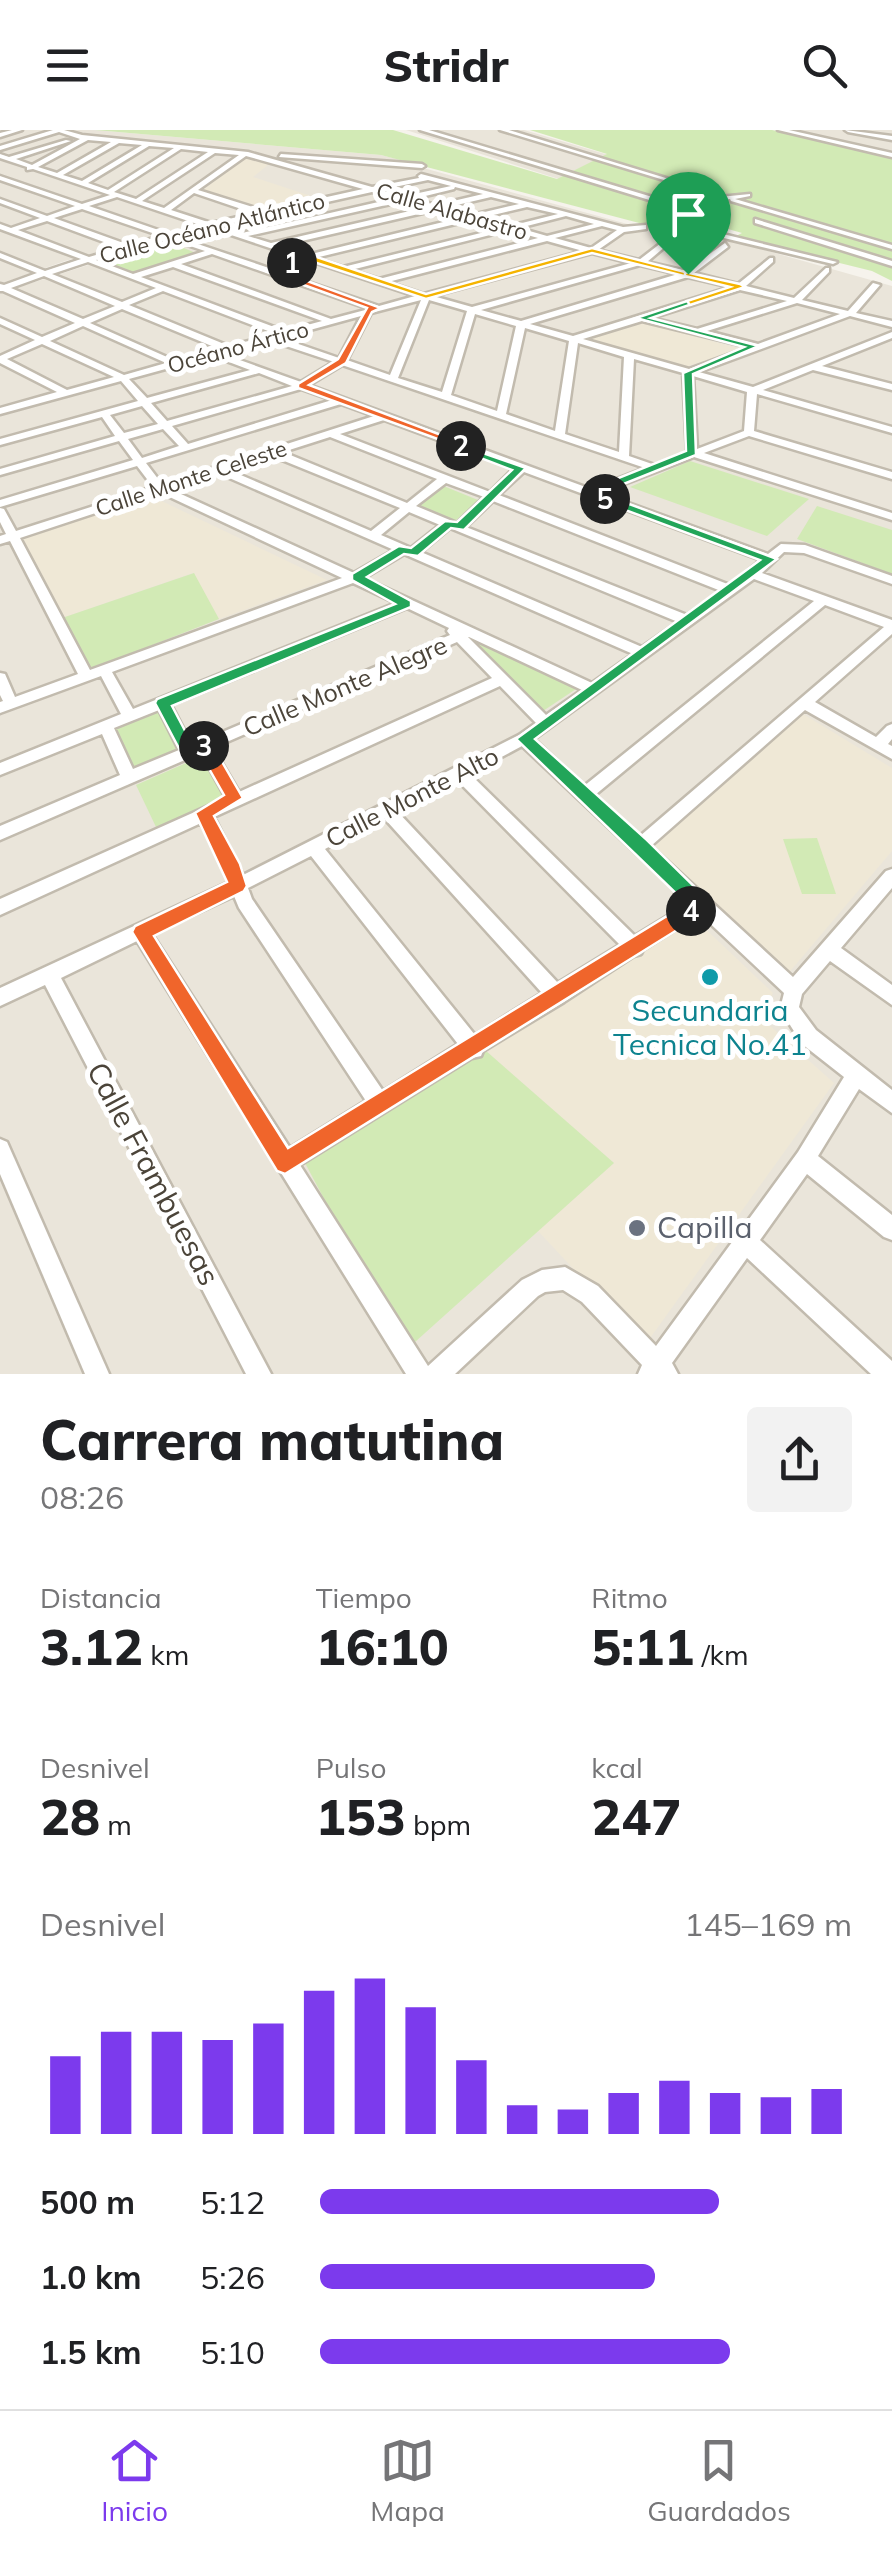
<!DOCTYPE html>
<html lang="es">
<head>
<meta charset="utf-8">
<style>
  :root { --surface:#fff; --page:#f2f2f2; --text:#202124; --muted:#757577; --line:#e0e0e0; --accent:#7c3aed }
  body { margin:0; font-family:Mulish,sans-serif; background:var(--page); color:var(--text); height:100vh; display:flex; flex-direction:column; font-size:38px; white-space:nowrap }
  * { box-sizing:border-box; margin:0 }
  p { font-size:32px; color:var(--muted) }
  .icon { flex:none; width:55px; height:55px; fill:none; stroke:currentColor; stroke-width:2; stroke-linecap:round; stroke-linejoin:round }
  .map { position:relative; height:1244px; overflow:hidden }
  .drawer { display:flex; flex-direction:column; background:var(--surface); flex:1 }
  .drawer>* { flex:none }
  .pin { position:absolute; display:grid; place-items:center; width:85px; height:85px; color:#fff; margin:-102px -42px; border-radius:50% 50% 50% 0; rotate:-45deg; box-shadow:0 0 10px #0007 }
  .pin .icon { rotate:45deg }
  .km { position:absolute; width:50px; height:50px; margin:-25px; border-radius:50%; background:#222; color:#fff; font-size:28px; line-height:50px; text-align:center }
  .round { display:grid; place-items:center; flex:none; width:105px; height:105px; border-radius:10px; background:var(--page) }
  .headline { display:flex; align-items:center; justify-content:space-between; height:170px; padding:0 40px }
  h1 { font-size:55px; font-weight:800; line-height:75px }
  .stats { display:grid; grid-template-columns:repeat(3,1fr); gap:15px; height:170px; padding:10px 40px }
  .stats div { display:grid; align-content:center }
  .stats b { font-size:50px; font-weight:800 }
  .stats small { font-size:28px; font-weight:400 }
  .stats p { font-size:28px }
  .chart { height:280px; padding:20px 40px }
  .chart p { display:flex; justify-content:space-between }
  .chart svg { width:100%; height:180px; margin-top:10px; stroke:var(--accent); stroke-width:6 }
  ul { padding:0 40px; list-style:none; font-size:32px }
  li { display:grid; grid-template-columns:160px 120px 1fr; align-items:center; height:75px }
  li i { height:25px; border-radius:12px; background:var(--accent) }
  header { display:flex; justify-content:space-between; align-items:center; height:130px; padding:0 40px; background:var(--surface); font-size:45px; font-weight:800 }
  .menu { display:flex; justify-content:space-around; align-items:center; height:140px; border-top:2px solid var(--line); background:var(--surface); font-size:28px; color:var(--muted) }
  .menu a { display:grid; justify-items:center; gap:5px }
  .menu .active { color:var(--accent) }
  .map>svg:first-child { display:block }
  .residential { fill:#eae5da }
  .education { fill:#efe8d6 }
  .green { fill:#d2eab5 }
  .lines { fill:none; stroke-linecap:round; stroke-linejoin:round }
  .minor-casing { stroke:#c2bbae; stroke-width:5 }
  .minor { fill:#fff; fill-rule:evenodd }
  .split-1 { fill:#f5b400; stroke:#fff; stroke-width:2.5 }
  .split-2 { fill:#f0652b; stroke:#fff; stroke-width:2.5 }
  .split-3 { fill:#22a559; stroke:#fff; stroke-width:2.5 }
  .split-4 { fill:#f0652b; stroke:#fff; stroke-width:2.5 }
  .split-5 { fill:#22a559; stroke:#fff; stroke-width:2.5 }
  .split-6 { fill:#22a559; stroke:#fff; stroke-width:2.5 }
  .split-7 { fill:#f5b400; stroke:#fff; stroke-width:2.5 }
  .culture-dot { fill:#0f9aa8; stroke:#fff; stroke-width:4 }
  .worship-dot { fill:#6b7280; stroke:#fff; stroke-width:4 }
  .labels { text-anchor:middle; stroke-width:10; stroke-linejoin:round; paint-order:stroke }
  .far-street-label { font-size:22px; fill:#4b4439; stroke:#fff }
  .street-label { font-size:25px; fill:#4b4439; stroke:#fff }
  .near-culture-label { font-size:30px; fill:#0d838f; stroke:#fff }
  .near-street-label { font-size:30px; fill:#4b4439; stroke:#fff }
  .near-worship-label { font-size:30px; fill:#5b616d; stroke:#fff; text-anchor:start }
</style>
</head>
<body>
<header><svg class="icon" aria-label="menu" viewBox="0 0 24 24"><path d="M4 6h16M4 12h16M4 18h16"/></svg>Stridr<svg class="icon" aria-label="search" viewBox="0 0 24 24"><circle cx="10" cy="10" r="6"/><path d="M15 15l6 6"/></svg></header>
<div class="map">
<svg width="892" height="1244" viewBox="0 0 892 1244">
  <rect width="100%" height="100%" fill="#f6f3ec"/>
  <g class="residential">
    <polygon points="0,0 95,0 381,25 410,32 387,36 427,39 631,95 704,103 892,156 892,1244 0,1244 0,163 218,94 428,46 415,43 420,46 206,91 0,23"/>
    <polygon points="406,0 524,0 892,109 646,77"/>
    <polygon points="780,0 892,0 892,26"/>
    <polygon points="0,29 194,95 65,131 0,154"/>
  </g>
  <g class="education">
    <polygon points="245,27 269,34 253,47 317,68 258,80 200,62"/>
    <polygon points="641,191 697,207 741,219 685,237 587,210"/>
    <polygon points="149,365 327,450 219,489 193,443 62,488 20,407"/>
    <polygon points="803,584 892,638 892,721 786,846 646,718"/>
    <polygon points="696,790 773,863 760,887 834,953 645,1215 538,1101 614,1033 485,920"/>
  </g>
  <g class="green">
    <polygon points="95,0 393,0 557,49 607,24 530,0 772,0 892,27 892,151 872,141 734,107 742,103 700,91 662,99 381,25"/>
    <polygon points="160,108 198,124 132,144 90,129"/>
    <polygon points="690,331 809,369 767,406 630,357"/>
    <polygon points="441,355 478,370 453,393 414,377"/>
    <polygon points="817,376 892,400 892,444 797,409"/>
    <polygon points="194,443 219,489 91,539 62,488"/>
    <polygon points="472,508 576,559 543,581"/>
    <polygon points="161,579 181,619 133,639 115,597"/>
    <polygon points="202,626 226,668 156,697 136,655"/>
    <polygon points="817,708 836,764 802,764 783,709"/>
    <polygon points="485,920 614,1033 405,1221 305,1033"/>
  </g>
  <g class="lines">
    <defs>
      <g id="minor">
        <polygon points="12,0 22,0 0,7 0,3"/>
        <path d="M 53,0 L 64,0 L 82,5 L 248,22 L 372,57 L 419,48 L 418,46 L 421,44 L 623,97 L 646,95 L 646,99 L 624,102 L 598,120 L 639,130 L 687,93 L 690,96 L 837,132 L 833,134 L 686,99 L 647,132 L 686,141 L 725,113 L 728,117 L 694,143 L 738,154 L 770,128 L 773,128 L 773,132 L 746,156 L 794,168 L 826,138 L 829,138 L 829,142 L 802,170 L 848,181 L 873,153 L 880,155 L 856,183 L 892,191 L 892,197 L 850,186 L 699,242 L 753,257 L 892,202 L 892,208 L 822,236 L 892,254 L 892,260 L 813,240 L 763,260 L 892,297 L 892,303 L 757,264 L 754,301 L 892,342 L 892,349 L 749,306 L 704,323 L 892,383 L 892,390 L 694,327 L 601,363 L 768,424 L 781,414 L 805,415 L 892,446 L 892,454 L 804,423 L 784,422 L 762,443 L 892,490 L 892,504 L 815,572 L 876,607 L 887,596 L 892,594 L 892,609 L 888,614 L 892,616 L 892,629 L 805,580 L 651,716 L 793,847 L 886,741 L 892,739 L 892,758 L 841,818 L 892,855 L 892,875 L 830,831 L 802,864 L 799,877 L 816,900 L 892,960 L 892,983 L 859,959 L 818,1026 L 892,1085 L 892,1110 L 884,1107 L 807,1044 L 760,1110 L 892,1231 L 892,1244 L 871,1244 L 747,1128 L 672,1233 L 678,1244 L 638,1244 L 642,1235 L 582,1172 L 563,1160 L 545,1162 L 538,1166 L 455,1244 L 406,1244 L 137,811 L 61,848 L 271,1244 L 246,1244 L 45,855 L 0,876 L 0,858 L 229,752 L 223,735 L 201,693 L 0,785 L 0,769 L 226,668 L 201,623 L 0,710 L 0,696 L 120,645 L 102,604 L 0,645 L 0,633 L 121,584 L 101,546 L 0,583 L 0,572 L 3,571 L 0,565 L 0,543 L 5,544 L 15,567 L 78,544 L 10,411 L 0,414 L 0,406 L 6,404 L 0,392 L 0,378 L 4,379 L 16,401 L 153,357 L 137,336 L 0,377 L 0,370 L 133,330 L 119,311 L 0,345 L 0,339 L 115,306 L 102,287 L 0,315 L 0,309 L 138,271 L 121,251 L 0,284 L 0,278 L 57,262 L 0,233 L 0,226 L 35,210 L 0,194 L 0,188 L 42,207 L 75,193 L 3,161 L 0,161 L 0,154 L 4,155 L 37,143 L 0,128 L 0,123 L 45,141 L 81,129 L 0,99 L 0,94 L 11,98 L 40,88 L 0,73 L 0,69 L 47,86 L 75,76 L 0,50 L 0,46 L 82,74 L 110,65 L 33,39 L 27,40 L 27,37 L 0,28 L 0,24 L 9,27 L 66,10 L 71,11 L 16,29 L 32,35 L 80,9 L 59,2 L 0,20 L 0,16 ZM 88,10 L 111,12 L 57,43 L 38,37 ZM 119,13 L 142,15 L 82,51 L 63,45 ZM 149,16 L 174,18 L 108,60 L 88,53 ZM 181,19 L 208,22 L 136,69 L 114,62 ZM 215,23 L 239,25 L 164,78 L 142,71 ZM 246,26 L 363,59 L 259,82 L 259,79 L 198,60 ZM 428,50 L 451,56 L 405,66 L 380,60 ZM 455,57 L 483,64 L 436,75 L 413,69 L 454,59 ZM 372,62 L 396,68 L 242,103 L 219,96 ZM 194,63 L 253,83 L 255,83 L 211,93 L 171,80 ZM 117,67 L 203,96 L 170,104 L 89,76 ZM 491,67 L 519,74 L 472,85 L 444,78 ZM 404,71 L 427,77 L 271,113 L 248,106 ZM 527,77 L 558,84 L 510,96 L 481,88 ZM 82,79 L 161,106 L 129,115 L 54,88 ZM 436,80 L 464,87 L 307,125 L 280,116 ZM 566,86 L 594,94 L 547,106 L 519,98 ZM 472,90 L 501,98 L 343,137 L 315,128 ZM 47,91 L 120,118 L 89,127 L 18,100 ZM 602,96 L 617,100 L 591,118 L 555,108 ZM 210,98 L 300,128 L 272,139 L 177,107 ZM 510,100 L 538,108 L 379,149 L 351,140 ZM 169,109 L 205,121 L 133,144 L 96,130 ZM 547,111 L 583,121 L 424,164 L 388,152 ZM 592,123 L 631,133 L 472,177 L 433,166 ZM 212,124 L 369,179 L 331,189 L 181,134 ZM 307,130 L 415,166 L 379,176 L 279,142 ZM 88,132 L 156,158 L 122,172 L 52,144 ZM 640,135 L 678,144 L 521,191 L 481,180 ZM 173,137 L 322,191 L 285,201 L 141,147 ZM 44,146 L 115,176 L 83,189 L 11,158 ZM 688,147 L 731,157 L 573,206 L 530,194 ZM 740,160 L 787,171 L 697,199 L 651,188 ZM 163,161 L 276,204 L 229,216 L 129,175 ZM 421,170 L 390,245 L 347,230 L 371,183 ZM 429,170 L 467,181 L 442,262 L 398,248 ZM 797,173 L 840,184 L 758,214 L 707,201 ZM 122,179 L 219,219 L 176,231 L 90,193 ZM 475,184 L 516,196 L 497,281 L 451,265 ZM 361,186 L 339,228 L 281,208 L 288,206 ZM 642,191 L 749,217 L 689,239 L 583,209 ZM 83,196 L 166,233 L 124,245 L 50,211 ZM 525,198 L 569,211 L 555,301 L 506,284 ZM 271,211 L 334,232 L 301,252 L 223,224 ZM 578,213 L 624,227 L 619,322 L 565,304 ZM 42,214 L 114,247 L 67,260 L 7,229 ZM 213,226 L 250,240 L 147,268 L 129,249 ZM 634,229 L 683,243 L 687,323 L 655,335 L 629,326 ZM 342,235 L 645,338 L 591,359 L 309,255 ZM 259,243 L 292,256 L 167,291 L 151,273 ZM 693,246 L 747,262 L 744,301 L 697,319 ZM 301,259 L 332,270 L 188,314 L 172,296 ZM 341,274 L 374,286 L 162,354 L 146,333 ZM 142,276 L 158,294 L 124,303 L 110,285 ZM 384,290 L 514,338 L 490,362 L 340,304 ZM 163,299 L 179,316 L 142,328 L 128,309 ZM 330,307 L 437,349 L 407,373 L 283,322 ZM 272,326 L 400,378 L 371,401 L 229,340 ZM 524,342 L 761,430 L 730,455 L 499,365 ZM 218,343 L 394,420 L 354,443 L 170,359 ZM 446,353 L 484,367 L 457,393 L 416,376 ZM 159,362 L 342,448 L 90,540 L 20,408 ZM 493,371 L 721,461 L 687,485 L 466,397 ZM 409,382 L 440,395 L 411,418 L 381,405 ZM 450,398 L 678,492 L 642,517 L 421,422 ZM 404,424 L 633,524 L 592,553 L 364,448 ZM 754,449 L 814,471 L 584,656 L 534,609 ZM 353,453 L 396,473 L 133,579 L 112,542 ZM 825,475 L 884,497 L 640,706 L 595,665 ZM 407,478 L 449,498 L 447,501 L 450,505 L 192,615 L 171,575 ZM 468,507 L 469,507 L 582,560 L 546,585 ZM 457,512 L 492,548 L 239,662 L 213,618 ZM 500,556 L 536,593 L 519,605 L 243,745 L 214,687 ZM 159,580 L 179,620 L 133,639 L 114,598 ZM 522,616 L 689,773 L 635,806 L 470,644 ZM 457,650 L 620,815 L 558,853 L 397,681 ZM 384,688 L 542,863 L 475,905 L 325,719 ZM 311,726 L 458,914 L 383,961 L 252,769 L 248,758 ZM 234,766 L 239,778 L 366,971 L 290,1018 L 152,804 ZM 700,784 L 784,863 L 780,879 L 802,914 L 844,947 L 798,1022 L 656,1216 L 598,1156 L 565,1137 L 542,1140 L 522,1150 L 428,1236 L 300,1035 L 472,928 L 481,926 L 483,921 L 564,872 L 634,826 L 641,824 L 643,820 Z"/>
        <polygon points="420,0 429,0 669,72 750,64 750,66 735,69 892,115 892,119 731,71 730,69 669,76"/>
        <polygon points="500,0 509,0 718,64 713,65"/>
        <polygon points="778,0 789,0 892,23 892,27"/>
        <polygon points="845,0 892,6 892,10 848,2"/>
        <polygon points="281,24 422,34 425,36 422,38 279,27"/>
        <polygon points="755,89 892,131 892,136 755,93"/>
        <polygon points="0,1009 7,1012 109,1244 85,1244 0,1044"/>
      </g>
    </defs>
    <use href="#minor" class="minor-casing"/>
    <use href="#minor" class="minor"/>
  </g>
  <polygon class="split-1" points="592,118 693,144 688,147 592,123 426,169 308,130 292,135 287,133 308,124 426,164"/>
  <polygon class="split-2" points="289,131 296,133 280,141 381,178 372,182 346,233 309,255 465,314 465,319 298,258 298,254 338,229 367,178 268,142"/>
  <polygon class="split-3" points="457,314 526,338 464,400 451,398 418,426 404,424 367,447 411,471 411,477 172,576 192,614 204,609 212,616 194,626 183,626 155,573 157,569 395,474 352,450 352,444 399,416 411,418 445,391 457,392 512,340 457,319"/>
  <polygon class="split-4" points="204,609 210,611 243,668 214,686 240,734 247,756 244,761 154,806 288,1018 685,775 691,773 701,781 698,787 285,1044 277,1041 132,802 135,796 227,752 195,683 224,665 196,616"/>
  <polygon class="split-5" points="605,365 777,429 535,609 647,710 707,769 707,781 691,789 682,781 687,774 516,609 760,430 601,371"/>
  <polygon class="split-6" points="687,171 695,173 651,188 759,216 693,244 696,325 601,363 609,366 609,371 586,366 586,361 686,321 683,243 744,217 636,188"/>
  <polygon class="split-7" points="685,142 740,154 745,157 690,175 687,171 730,157 685,146"/>
  <circle class="culture-dot" cx="710" cy="847" r="10"/>
  <circle class="worship-dot" cx="637" cy="1098" r="10"/>
  <g class="labels">
    <g class="far-street-label">
      <text transform="translate(452 81) rotate(16)" y="8">Calle Alabastro</text>
      <text transform="translate(212 98) rotate(-14)" y="8">Calle Océano Atlántico</text>
      <text transform="translate(238 217) rotate(-15)" y="8">Océano Ártico</text>
      <text transform="translate(191 348) rotate(-18)" y="8">Calle Monte Celeste</text>
    </g>
    <g class="street-label">
      <text transform="translate(345 556) rotate(-23)" y="9">Calle Monte Alegre</text>
      <text transform="translate(412 667) rotate(-27)" y="9">Calle Monte Alto</text>
    </g>
    <g class="near-culture-label">
      <text x="710" y="891">Secundaria<tspan x="710" dy="34">Tecnica No.41</tspan></text>
    </g>
    <g class="near-street-label">
      <text transform="translate(153 1044) rotate(62)" y="10">Calle Frambuesas</text>
    </g>
    <g class="near-worship-label">
      <text x="657" y="1108">Capilla</text>
    </g>
  </g>
</svg>
<div class="pin" style="left:688px;top:144px;background:#1e9e55"><svg class="icon" aria-label="arrive" viewBox="0 0 24 24"><path d="M6 21V4h12l-3 4 3 4H6"/></svg></div>
<b class="km" style="left:292px;top:133px">1</b>
<b class="km" style="left:461px;top:316px">2</b>
<b class="km" style="left:204px;top:616px">3</b>
<b class="km" style="left:691px;top:781px">4</b>
<b class="km" style="left:605px;top:369px">5</b>
</div>
<section class="drawer">
<div class="headline"><div><h1>Carrera matutina</h1><p>08:26</p></div><a class="round"><svg class="icon" aria-label="share" viewBox="0 0 24 24"><path d="M12 15V3M7 8l5-5 5 5M5 13v7h14v-7"/></svg></a></div>
<div class="stats">
<div><p>Distancia</p><b>3.12<small> km</small></b></div>
<div><p>Tiempo</p><b>16:10</b></div>
<div><p>Ritmo</p><b>5:11<small> /km</small></b></div>
</div>
<div class="stats">
<div><p>Desnivel</p><b>28<small> m</small></b></div>
<div><p>Pulso</p><b>153<small> bpm</small></b></div>
<div><p>kcal</p><b>247</b></div>
</div>
<div class="chart"><p><span>Desnivel</span>145–169 m</p>
<svg viewBox="0 0 160 44" preserveAspectRatio="none"><path d="M5 44V25M15 44V19M25 44V19M35 44V21M45 44V17M55 44V9M65 44V6M75 44V13M85 44V26M95 44V37M105 44V38M115 44V34M125 44V31M135 44V34M145 44V35M155 44V33"/></svg>
</div>
<ul>
<li><b>500 m</b>5:12<i style="width:75%"></i></li>
<li><b>1.0 km</b>5:26<i style="width:63%"></i></li>
<li><b>1.5 km</b>5:10<i style="width:77%"></i></li>
</ul>
</section>
<nav class="menu">
<a class="active"><svg class="icon" aria-label="home" viewBox="0 0 24 24"><path d="M3 11l9-7 9 7M6 9v11h12V9"/></svg>Inicio</a>
<a><svg class="icon" aria-label="map" viewBox="0 0 24 24"><path d="M3 6l6-2 6 2 6-2v14l-6 2-6-2-6 2zM9 4v14M15 6v14"/></svg>Mapa</a>
<a><svg class="icon" aria-label="saved" viewBox="0 0 24 24"><path d="M7 4h10v16l-5-4-5 4z"/></svg>Guardados</a>
</nav>
</body>
</html>
